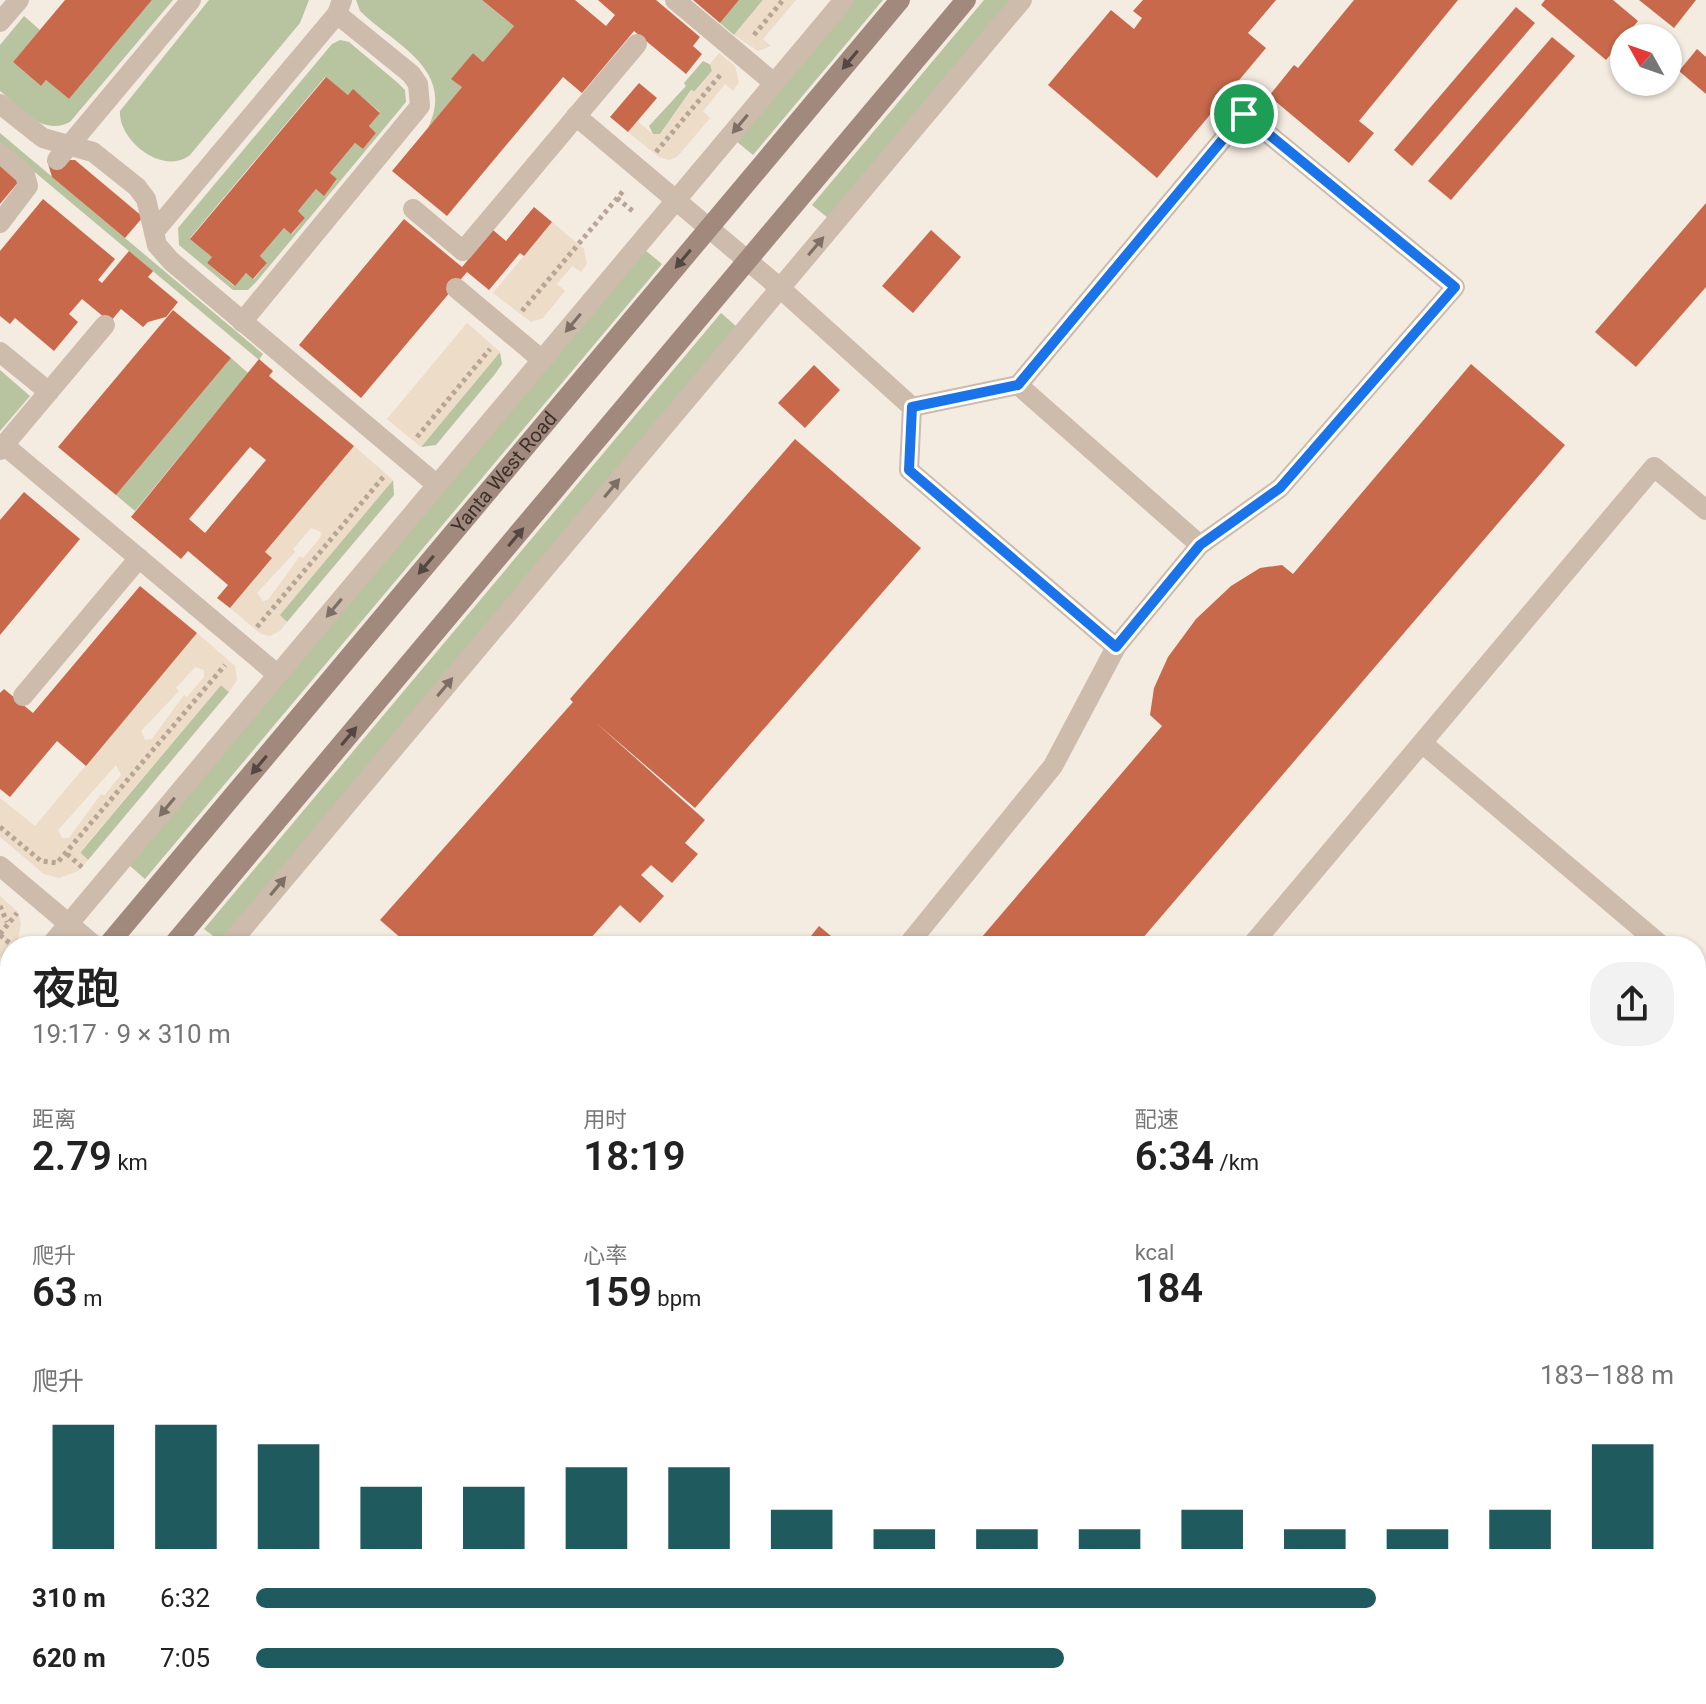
<!DOCTYPE html>
<html lang="zh">
<head>
<meta charset="utf-8">
<style>
  :root { --surface:#fff; --page:#f2f2f2; --text:#222; --muted:#767676; --accent:#1f5a5e }
  body { margin:0; font-family:Roboto,"Noto Sans SC",sans-serif; background:var(--page); color:var(--text); height:100vh; display:flex; flex-direction:column; font-size:30px; white-space:nowrap }
  * { box-sizing:border-box; margin:0 }
  p { font-size:26px; color:var(--muted) }
  .icon { flex:none; width:44px; height:44px; fill:none; stroke:currentColor; stroke-width:2; stroke-linecap:round; stroke-linejoin:round }
  .map { position:relative; flex:1; overflow:hidden }
  .side { position:absolute; left:0px; top:936px; width:1706px; height:768px; display:flex; flex-direction:column; background:var(--surface); border-radius:32px 32px 0 0; box-shadow:0 2px 6px #0004 }
  .side>* { flex:none }
  .needle { width:52px; rotate:310deg }
  .tools { position:absolute; left:1610px; top:24px; display:grid; gap:16px }
  .tools a { display:grid; place-items:center; width:72px; height:72px; border-radius:50%; background:var(--surface); box-shadow:0 2px 6px #0004; font-size:40px }
  .pin { position:absolute; display:grid; place-items:center; width:68px; height:68px; color:#fff; margin:-34px; border:4px solid #fff; border-radius:50%; box-shadow:0 2px 8px #0007 }
  .round { display:grid; place-items:center; flex:none; width:84px; height:84px; border-radius:32px; background:var(--page) }
  .head { display:flex; align-items:center; justify-content:space-between; height:136px; padding:0 32px }
  h1 { font-size:44px; font-weight:600; line-height:60px }
  .stats { display:grid; grid-template-columns:repeat(3,1fr); gap:12px; height:136px; padding:8px 32px }
  .stats div { display:grid; align-content:center }
  .stats b { font-size:40px; font-weight:600 }
  .stats small { font-size:22px; font-weight:400 }
  .stats p { font-size:22px }
  .chart { height:224px; padding:16px 32px }
  .chart p { display:flex; justify-content:space-between }
  .chart svg { width:100%; height:144px; margin-top:8px; stroke:var(--accent); stroke-width:6 }
  ul { padding:0 32px; list-style:none; font-size:26px }
  li { display:grid; grid-template-columns:128px 96px 1fr; align-items:center; height:60px }
  li i { height:20px; border-radius:10px; background:var(--accent) }
  .map>svg:first-child { display:block }
  .green { fill:#b8c4a0; fill-rule:evenodd }
  .plaza { fill:#ecdcc8; fill-rule:evenodd }
  .building { fill:#c8694b; fill-rule:evenodd }
  .lines { fill:none; stroke-linecap:round; stroke-linejoin:round }
  .path { stroke:#b9a596; stroke-width:5; stroke-dasharray:4 4; stroke-linecap:butt }
  .service { stroke:#cdbbac; stroke-width:20 }
  .minor { stroke:#cdbbac; stroke-width:20 }
  .tertiary { stroke:#cdbbac; stroke-width:20 }
  .secondary { stroke:#a18a7d; stroke-width:20 }
  .oneway { fill:#544640 }
  .oneway2 { fill:#7d6f65 }
  .route-casing { stroke:#fff; stroke-width:16 }
  .route { stroke:#1a73e8; stroke-width:10 }
  .labels { text-anchor:middle; stroke-width:6; stroke-linejoin:round; paint-order:stroke }
  .street-label { font-size:20px; fill:#3b302b; stroke:#fbf5ee }
</style>
</head>
<body>
<div class="map">
<svg width="1706" height="1704" viewBox="0 0 1706 1704">
  <rect width="100%" height="100%" fill="#f4ebe1"/>
  <g class="green">
    <path d="M 152,0 L 173,0 L 70,122 C 42,137 20,107 0,91 L 0,45 L 24,16 L 40,30 L 13,62 L 41,86 L 46,80 L 69,99 Z"/>
    <path d="M 209,0 L 309,0 L 300,23 L 190,155 C 164,176 118,141 120,111 Z"/>
    <path d="M 356,0 L 482,0 L 514,26 L 483,62 L 473,53 L 452,78 L 462,87 L 428,128 C 456,69 396,46 360,11 Z"/>
    <polygon points="739,0 763,0 734,35 720,23"/>
    <polygon points="854,0 883,0 753,155 736,141"/>
    <polygon points="984,0 1012,0 828,218 812,205"/>
    <path d="M 340,40 L 349,42 L 398,83 L 405,90 L 406,102 L 257,281 L 248,290 L 233,290 L 179,245 L 178,228 L 332,44 ZM 325,77 L 348,95 L 353,90 L 380,112 L 369,126 L 376,133 L 363,149 L 355,143 L 330,173 L 337,180 L 324,195 L 316,189 L 298,211 L 305,218 L 292,234 L 284,228 L 260,256 L 267,263 L 254,279 L 246,273 L 234,286 L 207,263 L 212,257 L 190,238 Z"/>
    <polygon points="703,61 711,65 712,71 694,92 691,90 660,134 653,134 649,126 686,86 684,83"/>
    <polygon points="0,133 263,354 259,360 0,143"/>
    <polygon points="645,250 662,264 145,879 129,865"/>
    <polygon points="721,313 737,327 221,942 204,929"/>
    <polygon points="500,352 502,364 495,374 436,445 421,447"/>
    <polygon points="231,358 248,373 135,511 116,495"/>
    <polygon points="0,370 30,396 0,431"/>
    <polygon points="393,480 394,495 287,622 279,615"/>
    <polygon points="221,685 229,692 88,860 80,853"/>
    <polygon points="10,1006 10,1041 0,1052 0,1018"/>
    <polygon points="10,1160 10,1194 0,1206 0,1172"/>
  </g>
  <g class="plaza">
    <polygon points="763,0 796,0 763,39 771,46 758,51 734,35"/>
    <polygon points="719,53 735,66 739,82 733,91 725,84 703,111 710,118 677,157 669,160 659,157 628,132 637,121 653,134 660,134 692,90 695,92 712,71 710,64"/>
    <polygon points="552,222 584,249 587,264 581,272 572,266 557,284 565,291 543,318 531,322 493,293"/>
    <polygon points="467,323 500,352 421,447 387,419"/>
    <path d="M 354,446 L 393,480 L 280,615 L 287,622 L 280,631 L 270,636 L 261,634 L 230,608 L 271,559 L 265,552 ZM 311,528 L 321,532 L 320,538 L 303,558 L 300,556 L 268,600 L 263,601 L 257,593 L 295,552 L 293,549 Z"/>
    <path d="M 197,633 L 235,666 L 237,680 L 229,692 L 221,685 L 80,852 L 88,860 L 78,871 L 59,878 L 44,874 L 0,837 L 0,798 L 35,826 ZM 195,667 L 204,670 L 204,677 L 187,697 L 184,695 L 152,739 L 145,740 L 141,731 L 179,691 L 176,688 ZM 116,765 L 121,775 L 104,796 L 101,794 L 69,838 L 62,838 L 58,830 Z"/>
    <polygon points="0,896 18,912 21,923 18,941 10,946 4,960 0,956"/>
  </g>
  <g class="building">
    <polygon points="65,0 152,0 69,99 46,80 41,86 13,62"/>
    <polygon points="482,0 575,0 606,26 615,15 598,0 656,0 700,37 693,46 702,54 686,74 634,31 582,93 563,77 447,216 392,171 462,87 451,79 473,53 483,62 514,26"/>
    <polygon points="693,0 739,0 720,23"/>
    <polygon points="1143,0 1276,0 1248,33 1266,48 1157,178 1048,85 1111,10 1134,29 1142,18 1133,11"/>
    <polygon points="1354,0 1458,0 1359,121 1374,133 1349,163 1269,96 1294,65 1298,68"/>
    <polygon points="1545,0 1613,0 1638,21 1606,60 1541,5"/>
    <polygon points="1639,0 1696,0 1674,28"/>
    <polygon points="1516,7 1535,23 1412,166 1394,150"/>
    <polygon points="1552,37 1575,56 1451,200 1428,181"/>
    <polygon points="1697,49 1706,57 1706,94 1679,71"/>
    <polygon points="326,77 348,95 353,89 380,113 369,126 376,133 363,149 355,143 330,173 337,179 324,196 316,189 298,211 305,218 291,234 284,228 260,256 267,263 253,279 246,273 235,286 207,263 212,257 190,239"/>
    <polygon points="639,83 657,98 628,132 610,117"/>
    <polygon points="47,160 75,160 143,217 125,238 52,177"/>
    <polygon points="0,163 20,180 0,204"/>
    <polygon points="43,199 115,259 98,280 102,283 129,251 153,271 148,277 178,302 166,317 148,322 143,327 121,309 110,322 82,299 69,314 78,322 54,351 15,318 10,324 0,316 0,251"/>
    <polygon points="1706,203 1706,287 1636,367 1595,332"/>
    <polygon points="534,207 552,222 524,256 520,253 489,290 467,272 361,398 299,345 404,219 462,267 493,230 506,241"/>
    <polygon points="931,230 961,257 913,313 882,286"/>
    <polygon points="173,310 231,358 116,495 58,447"/>
    <path d="M 259,359 L 273,371 L 269,376 L 354,446 L 265,552 L 272,558 L 230,608 L 217,598 L 228,585 L 188,551 L 181,559 L 131,517 ZM 250,447 L 266,460 L 205,533 L 189,519 Z"/>
    <polygon points="1471,364 1565,445 1136,946 991,946 981,938 1162,726 1150,715 1154,688 1168,657 1196,619 1231,586 1260,568 1282,565 1293,574"/>
    <polygon points="814,365 840,390 805,428 778,403"/>
    <polygon points="795,439 921,548 695,808 595,722 705,820 685,843 698,854 672,883 651,865 641,875 664,896 640,923 620,905 590,939 598,946 410,946 380,920 573,702 570,699"/>
    <polygon points="24,492 80,539 0,635 0,520"/>
    <polygon points="140,586 197,633 86,766 57,741 10,797 0,789 0,693 4,689 33,713"/>
    <polygon points="819,926 843,946 803,946"/>
    <polygon points="1706,1091 1706,1248 1696,1240 1696,1104"/>
    <polygon points="10,1318 10,1415 0,1426 0,1330"/>
    <polygon points="1706,1377 1706,1441 1696,1433 1696,1389"/>
    <polygon points="10,1526 10,1601 0,1593 0,1537"/>
    <polygon points="0,1623 10,1631 10,1674 0,1665"/>
    <polygon points="1706,1672 1706,1704 1679,1704 1687,1694 1696,1694 1696,1683"/>
    <polygon points="25,1694 182,1694 194,1704 37,1704"/>
    <polygon points="203,1694 259,1694 250,1704 195,1704"/>
    <polygon points="740,1694 810,1694 802,1704 732,1704"/>
    <polygon points="921,1694 996,1694 988,1704 913,1704"/>
    <polygon points="1100,1694 1162,1694 1174,1704 1092,1704"/>
    <polygon points="1358,1694 1389,1694 1381,1704 1370,1704"/>
    <polygon points="1472,1694 1532,1694 1523,1704 1464,1704"/>
    <polygon points="401,1695 411,1704 393,1704"/>
  </g>
  <g class="lines">
    <g class="path">
      <polyline points="754,35 783,0"/>
      <polyline points="656,152 721,74"/>
      <polyline points="617,198 635,213"/>
      <polyline points="522,311 624,190"/>
      <polyline points="417,437 490,349"/>
      <polyline points="257,627 385,475"/>
      <polyline points="0,827 41,861 57,863 225,665"/>
      <polyline points="67,854 84,869"/>
      <polyline points="0,906 7,922"/>
      <polyline points="0,934 17,913"/>
      <polyline points="0,935 13,946"/>
    </g>
    <g class="service">
      <polyline points="0,22 19,0"/>
      <polyline points="576,116 780,288 912,407 909,470 1116,647 1053,766 911,941 917,946"/>
      <polyline points="0,153 25,175 28,186 0,223"/>
      <polyline points="57,160 191,0"/>
      <polyline points="413,209 463,251 637,44"/>
      <polyline points="154,232 337,14 342,0"/>
      <polyline points="456,288 542,360"/>
      <polyline points="242,322 420,106 418,84 411,74 337,14"/>
      <polyline points="0,352 49,392"/>
      <polyline points="1018,385 1200,545"/>
      <polyline points="912,407 1018,385 1244,114 1455,287 1280,488 1200,545 1116,647"/>
      <polyline points="4,445 105,325"/>
      <polyline points="23,696 139,558"/>
      <polyline points="1422,743 1662,946"/>
      <polyline points="1251,946 1654,467 1706,510"/>
    </g>
    <g class="minor">
      <polyline points="675,0 774,83"/>
      <polyline points="0,104 43,138 93,152 137,187 146,199 157,245 171,261 437,485"/>
      <polyline points="0,450 4,445 278,675"/>
      <polyline points="50,946 844,0"/>
      <polyline points="228,946 1022,0"/>
      <polyline points="0,1006 10,994"/>
      <polyline points="0,1218 10,1206"/>
    </g>
    <g class="tertiary">
      <polyline points="0,866 95,946"/>
      <polyline points="1696,1582 1706,1571"/>
      <polyline points="1593,1704 1602,1694"/>
    </g>
    <g class="secondary">
      <path id="s1" d="M 107,946 L 900,0"/>
      <polyline points="172,946 966,0"/>
      <polyline points="0,1073 10,1061"/>
      <polyline points="0,1151 10,1140"/>
    </g>
  </g>
  <defs><path id="oneway-solid" d="M-6-.8H1V-3.2L6.5 0L1 3.2V.8H-6Z" transform="scale(2)"/></defs>
  <g class="oneway">
    <use href="#oneway-solid" transform="translate(850 60) rotate(130)"/>
    <use href="#oneway-solid" transform="translate(683 259) rotate(130)"/>
    <use href="#oneway-solid" transform="translate(516 537) rotate(-50)"/>
    <use href="#oneway-solid" transform="translate(426 565) rotate(130)"/>
    <use href="#oneway-solid" transform="translate(349 736) rotate(-50)"/>
    <use href="#oneway-solid" transform="translate(259 765) rotate(130)"/>
  </g>
  <g class="oneway2">
    <use href="#oneway-solid" transform="translate(740 124) rotate(130)"/>
    <use href="#oneway-solid" transform="translate(816 246) rotate(-50)"/>
    <use href="#oneway-solid" transform="translate(573 323) rotate(130)"/>
    <use href="#oneway-solid" transform="translate(612 488) rotate(-50)"/>
    <use href="#oneway-solid" transform="translate(334 608) rotate(130)"/>
    <use href="#oneway-solid" transform="translate(445 687) rotate(-50)"/>
    <use href="#oneway-solid" transform="translate(167 807) rotate(130)"/>
    <use href="#oneway-solid" transform="translate(278 886) rotate(-50)"/>
  </g>
  <g class="lines">
    <defs>
      <polygon id="route" points="1244,114 1455,287 1280,488 1200,545 1116,647 909,470 912,407 1018,385"/>
    </defs>
    <use href="#route" class="route-casing"/>
    <use href="#route" class="route"/>
  </g>
  <g class="labels">
    <g class="street-label">
      <text dy="7" stroke="none"><textPath href="#s1" startOffset="618">Yanta West Road</textPath></text>
    </g>
  </g>
</svg>
<div class="tools">
<a><svg class="needle" viewBox="-14 -14 28 28"><path d="M0-13l5 13h-10z" fill="#e53935"/><path d="M0 13l5-13h-10z" fill="#767676"/></svg></a>
</div>
<div class="pin" style="left:1244px;top:114px;background:#1e9e55"><svg class="icon" aria-label="arrive" viewBox="0 0 24 24"><path d="M6 21V4h12l-3 4 3 4H6"/></svg></div>
<section class="side">
<div class="head"><div><h1>夜跑</h1><p>19:17 · 9 × 310 m</p></div><a class="round"><svg class="icon" aria-label="share" viewBox="0 0 24 24"><path d="M12 15V3M7 8l5-5 5 5M5 13v7h14v-7"/></svg></a></div>
<div class="stats">
<div><p>距离</p><b>2.79<small> km</small></b></div>
<div><p>用时</p><b>18:19</b></div>
<div><p>配速</p><b>6:34<small> /km</small></b></div>
</div>
<div class="stats">
<div><p>爬升</p><b>63<small> m</small></b></div>
<div><p>心率</p><b>159<small> bpm</small></b></div>
<div><p>kcal</p><b>184</b></div>
</div>
<div class="chart"><p><span>爬升</span>183–188 m</p>
<svg viewBox="0 0 160 44" preserveAspectRatio="none"><path d="M5 44V6M15 44V6M25 44V12M35 44V25M45 44V25M55 44V19M65 44V19M75 44V32M85 44V38M95 44V38M105 44V38M115 44V32M125 44V38M135 44V38M145 44V32M155 44V12"/></svg>
</div>
<ul>
<li><b>310 m</b>6:32<i style="width:79%"></i></li>
<li><b>620 m</b>7:05<i style="width:57%"></i></li>
</ul>
</section>
</div>
</body>
</html>
